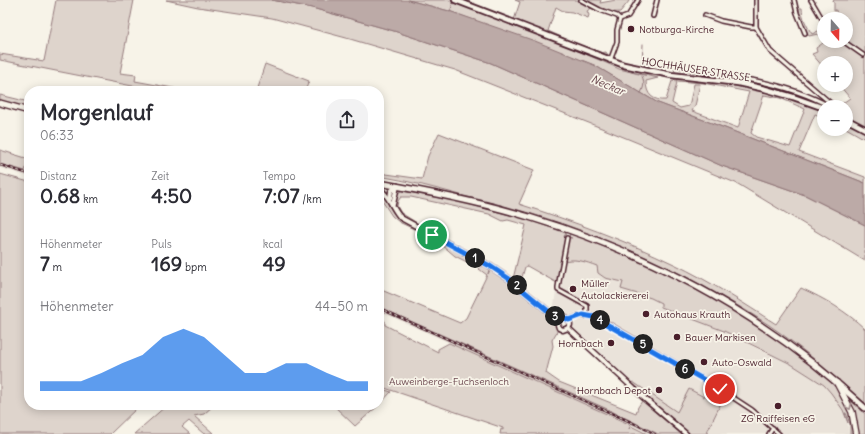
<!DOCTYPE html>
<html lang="de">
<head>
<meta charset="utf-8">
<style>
  :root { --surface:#fff; --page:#f2f2f3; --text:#2b2b33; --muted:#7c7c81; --accent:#1a73e8 }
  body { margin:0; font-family:Delius,sans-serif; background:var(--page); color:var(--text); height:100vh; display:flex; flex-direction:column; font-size:15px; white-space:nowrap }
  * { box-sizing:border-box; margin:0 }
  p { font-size:13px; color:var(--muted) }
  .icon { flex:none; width:22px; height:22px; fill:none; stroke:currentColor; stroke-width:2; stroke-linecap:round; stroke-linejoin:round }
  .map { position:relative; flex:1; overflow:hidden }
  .drawer { position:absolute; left:24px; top:86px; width:360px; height:324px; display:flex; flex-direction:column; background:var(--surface); border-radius:16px; box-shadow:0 2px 10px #0003 }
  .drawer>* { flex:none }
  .needle { width:26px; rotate:160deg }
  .tools { position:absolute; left:817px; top:12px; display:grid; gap:8px }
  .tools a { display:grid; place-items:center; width:36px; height:36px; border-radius:50%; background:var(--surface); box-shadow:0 2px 10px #0003; font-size:20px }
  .pin { position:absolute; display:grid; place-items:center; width:34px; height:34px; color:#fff; margin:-17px; border:2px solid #fff; border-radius:50%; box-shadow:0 1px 4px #0007 }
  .km { position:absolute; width:20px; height:20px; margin:-10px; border-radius:50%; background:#222; color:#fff; font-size:11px; line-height:20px; text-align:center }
  .round { display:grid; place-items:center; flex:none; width:42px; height:42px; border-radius:16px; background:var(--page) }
  .summary { display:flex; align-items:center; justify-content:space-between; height:68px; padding:0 16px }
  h1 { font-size:22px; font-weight:700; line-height:30px }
  .metrics { display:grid; grid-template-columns:repeat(3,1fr); gap:6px; height:68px; padding:4px 16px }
  .metrics div { display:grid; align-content:center }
  .metrics b { font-size:20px; font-weight:700 }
  .metrics small { font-size:11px; font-weight:400 }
  .metrics p { font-size:11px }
  .chart { height:112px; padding:8px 16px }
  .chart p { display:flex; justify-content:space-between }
  .chart svg { width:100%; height:72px; margin-top:4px; fill:var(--accent); opacity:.7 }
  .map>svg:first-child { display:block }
  .built { fill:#eae3da }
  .green { fill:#ded4cc; stroke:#947a7c; fill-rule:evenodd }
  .water { fill:#bcaaa7; stroke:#8e7275 }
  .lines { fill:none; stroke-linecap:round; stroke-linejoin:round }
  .stream { stroke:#8e7275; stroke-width:1 }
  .minor-casing { stroke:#4a1f2b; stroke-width:6 }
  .tertiary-casing { stroke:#4a1f2b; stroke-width:7 }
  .secondary-casing { stroke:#4a1f2b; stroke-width:8 }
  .primary-casing { stroke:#4a1f2b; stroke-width:8 }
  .trunk-casing { stroke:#4a1f2b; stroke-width:8 }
  .minor { stroke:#f7f3e8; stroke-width:3 }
  .tertiary { stroke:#f7f3e8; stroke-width:4 }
  .secondary { stroke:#f7f3e8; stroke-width:4.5 }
  .primary { stroke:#f7f3e8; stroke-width:5 }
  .trunk { stroke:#f7f3e8; stroke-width:5.5 }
  .rail-casing { stroke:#4a1f2b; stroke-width:2.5 }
  .rail { stroke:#f7f3e8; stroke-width:1; stroke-dasharray:3; stroke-linecap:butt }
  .oneway { stroke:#a0898a }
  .route-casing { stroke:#fff; stroke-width:8 }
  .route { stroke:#1a73e8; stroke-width:5 }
  .poi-dot { fill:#4a1f2b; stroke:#f7f3e8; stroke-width:1.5 }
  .labels { text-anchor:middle; stroke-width:3.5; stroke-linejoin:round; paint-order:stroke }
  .poi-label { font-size:10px; fill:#4a1f2b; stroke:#f7f3e8; text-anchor:start }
  .street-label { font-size:10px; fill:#4a1f2b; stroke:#f7f3e8 }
  .park-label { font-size:10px; fill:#6f4c53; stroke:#f7f3e8 }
  .water-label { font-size:11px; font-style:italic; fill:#6c4950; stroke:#f7f3e8 }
</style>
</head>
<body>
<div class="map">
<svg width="865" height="434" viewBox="0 0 865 434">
  <rect width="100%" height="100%" fill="#f7f3e8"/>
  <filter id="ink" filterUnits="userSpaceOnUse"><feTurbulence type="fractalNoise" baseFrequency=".025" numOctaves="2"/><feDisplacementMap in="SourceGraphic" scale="8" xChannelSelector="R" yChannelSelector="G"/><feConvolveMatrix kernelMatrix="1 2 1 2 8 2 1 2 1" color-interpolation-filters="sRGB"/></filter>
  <g filter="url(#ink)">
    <g class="built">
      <polygon points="0,164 29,172 29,177 0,168"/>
      <polygon points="569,259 583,261 597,266 623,282 622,289 651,298 661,303 661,307 724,331 762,351 791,364 830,389 845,413 848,423 849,434 698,434 654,398 631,381 572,328 577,320 580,319 581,313 569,315 561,315 553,311 556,292 558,292 564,260"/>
      <polygon points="379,307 605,408 658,434 647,434 631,425 379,311"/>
    </g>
    <g class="green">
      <polygon points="56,0 134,0 120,73 136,75 135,81 189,91 158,91 0,60 0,54 44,61"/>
      <polygon points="166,0 272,0 312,8 394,31 491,63 722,166 805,195 865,225 865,261 738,184 604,129 455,70 350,39 272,18 198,7"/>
      <path d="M 408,0 L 456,0 L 574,48 L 576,50 L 611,65 L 619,69 L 658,78 L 646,81 C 646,95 653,101 666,100 L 672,81 L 677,82 L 672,103 L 680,108 L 689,106 L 694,84 L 700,84 L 695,106 L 692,111 L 738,128 L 749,92 L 703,83 L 677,81 C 668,74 656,77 646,75 C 636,74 626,71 618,66 L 658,75 L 693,78 L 693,71 L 697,69 L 703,73 L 753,80 L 802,94 L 831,107 L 824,107 L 824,118 L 815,114 L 799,152 L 865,177 L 865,183 L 725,128 L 658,103 L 594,65 L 449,11 ZM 764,95 L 780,98 L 805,109 L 790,147 L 756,137 L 751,133 Z"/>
      <path d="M 515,0 L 601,0 L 600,3 L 616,0 L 630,0 L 620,12 C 616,12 610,13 606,12 C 598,11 595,4 587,11 L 589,15 L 588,18 L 572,12 L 563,11 L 556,7 L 548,31 L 591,50 L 600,53 L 606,52 L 608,55 L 601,55 L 514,20 L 520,2 Z"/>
      <path d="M 833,0 L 865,0 L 865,139 L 846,128 L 846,107 L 837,107 L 850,98 L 839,85 L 846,85 L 846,63 L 824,63 L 824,68 L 812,54 L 817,52 L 816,48 L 823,43 L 823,40 L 818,34 L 809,36 C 804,26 800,19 799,8 L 802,8 C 802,18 807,26 812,34 L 822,29 L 824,26 L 824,41 L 846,41 L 846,35 L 850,33 L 846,27 L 846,19 L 837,19 L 836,10 L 834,11 L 834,3 Z"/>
      <polygon points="265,64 309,81 305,91 256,91"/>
      <polygon points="677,64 689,65 691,67 691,72 688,75 676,74 674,69"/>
      <polygon points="0,95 29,102 29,108 0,100"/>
      <path d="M 439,133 L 534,170 L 519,204 C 572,221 624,240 674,264 C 710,281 743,303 776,324 L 801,288 C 825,299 846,311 865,329 L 865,403 C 834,376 803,348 769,325 C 696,278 615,239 532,214 C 509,207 487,201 464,196 C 436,188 408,181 379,176 L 379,173 L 422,179 L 428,156 Z"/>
      <polygon points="0,150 29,159 25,171 0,164"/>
      <polygon points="0,174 29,182 29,405 140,405 110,434 0,434"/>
      <polygon points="379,189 386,196 389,206 394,214 403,221 431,236 431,237 399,222 392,216 379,196"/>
      <path d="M 401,191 L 457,201 L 529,220 L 566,233 L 564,237 L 572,238 L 569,237 L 570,233 C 583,238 596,243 609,249 C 668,272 723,302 775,338 C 800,355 829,375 847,402 C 852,410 853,424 856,434 L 850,434 L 850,424 L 846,413 L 845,413 L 848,423 L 843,410 L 831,393 L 824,385 L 791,364 L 724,331 L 661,307 L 661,303 L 651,298 L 621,289 L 623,282 L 605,278 L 598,273 L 597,266 C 586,262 573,257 562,262 L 557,283 L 527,266 L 525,267 L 520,284 L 513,279 L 526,225 L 508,220 L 503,221 L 489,214 L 411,197 L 401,197 L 398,201 L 397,206 L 401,213 L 433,233 L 488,261 L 487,263 L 401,215 C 395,208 392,197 401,191 Z"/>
      <polygon points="435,239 489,269 488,274 490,270 523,292 559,320 559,328 552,340 553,346 546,373 559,382 636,413 638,407 642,401 681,434 658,434 605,408 379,307 379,289 460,323 466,318 487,275 479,269 481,266 472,260 469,263 455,256"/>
      <polygon points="379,318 385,321 385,325 438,352 438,349 449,343 631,425 629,429 631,426 647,434 500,434 501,429 503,430 503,428 379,386"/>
      <polygon points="633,382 677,412 689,389 704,397 710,386 725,395 706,434 689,434 632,383"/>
      <polygon points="379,388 391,392 379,405"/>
      <polygon points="847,397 865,414 865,434 858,434"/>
      <polygon points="167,405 214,405 204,414 194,416 213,433 204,434 189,421 182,427 190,434 134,434"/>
      <polygon points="333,405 379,405 355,426"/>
    </g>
    <polygon class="water" points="272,0 408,0 449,11 535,41 594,65 658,103 725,128 865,183 865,225 805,195 722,166 491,63 394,31 312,8"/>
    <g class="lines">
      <g class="stream">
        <polyline points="450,12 453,3"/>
        <polyline points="642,68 643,44"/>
        <polyline points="642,74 642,72"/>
        <path d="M 641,93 C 644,87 645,83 642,76"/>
      </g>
      <defs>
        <g id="minor">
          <polyline points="581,0 600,10 617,16 620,19"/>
          <polyline points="756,0 756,27 770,51 835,107"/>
          <polyline points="794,0 797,13 805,33"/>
          <polyline points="811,0 824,22"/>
          <polyline points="705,15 721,21 751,27 756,27"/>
          <polyline points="653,16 657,0"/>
          <polyline points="620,19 628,16 638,0"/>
          <polyline points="843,41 863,55"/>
          <polyline points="610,61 617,42 617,30 620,19"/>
          <path d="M 697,69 C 708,76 737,77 751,80 C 779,85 806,93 831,107"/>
          <polyline points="567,238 558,287 558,290 587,306 587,315"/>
          <path d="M 569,320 C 580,314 589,315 600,319 L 720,389 L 752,410 L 779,434"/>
          <polyline points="769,434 773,428"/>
        </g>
        <g id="tertiary">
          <path d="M 379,188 C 390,196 392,209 401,218 L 490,266 L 508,278 L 559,320"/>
          <polyline points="390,198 391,191 397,186"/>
          <polyline points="393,204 397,186"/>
          <polyline points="559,320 565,317 569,320 570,325 568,328"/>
          <polyline points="559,320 558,325 559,328 563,330 568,328"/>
          <polyline points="568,328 645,399 686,434"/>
        </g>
        <g id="secondary">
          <polyline points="455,0 624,65 671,75 738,83 765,89 793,97 824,108"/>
          <polyline points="846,119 865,129"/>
        </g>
        <g id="primary">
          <polyline points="0,103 29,111"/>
          <path d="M 379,183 C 430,192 480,202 529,217 C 655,255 769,318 865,408"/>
        </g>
        <polyline id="trunk" points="837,383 852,412 856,434"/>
      </defs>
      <use href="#minor" class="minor-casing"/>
      <use href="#tertiary" class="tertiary-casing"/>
      <use href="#secondary" class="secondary-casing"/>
      <use href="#primary" class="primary-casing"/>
      <use href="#trunk" class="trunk-casing"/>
      <use href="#minor" class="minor"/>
      <use href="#tertiary" class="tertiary"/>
      <use href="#secondary" class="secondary"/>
      <use href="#primary" class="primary"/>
      <use href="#trunk" class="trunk"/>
      <defs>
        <g id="rail">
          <polyline points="0,165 29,174"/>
          <polyline points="379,308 633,423 655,434"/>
        </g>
      </defs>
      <use href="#rail" class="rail-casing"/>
      <use href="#rail" class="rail"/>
    </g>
    <defs><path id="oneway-chevron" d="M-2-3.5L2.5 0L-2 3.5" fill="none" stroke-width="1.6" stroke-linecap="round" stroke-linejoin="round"/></defs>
    <use class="oneway" href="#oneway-chevron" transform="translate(849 407) rotate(66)"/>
  </g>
  <g class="lines" filter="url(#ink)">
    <defs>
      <polyline id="route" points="432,235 490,266 508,278 559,320 565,318 569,320 583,315 594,317 720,389"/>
    </defs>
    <use href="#route" class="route-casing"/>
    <use href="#route" class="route"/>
  </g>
  <g class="poi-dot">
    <circle cx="631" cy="29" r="4"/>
    <circle cx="573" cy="289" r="4"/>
    <circle cx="646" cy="314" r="4"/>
    <circle cx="677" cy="337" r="4"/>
    <circle cx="611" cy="343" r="4"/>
    <circle cx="704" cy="362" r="4"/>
    <circle cx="659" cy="390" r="4"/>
    <circle cx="778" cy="406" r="4"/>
  </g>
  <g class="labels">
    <g class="poi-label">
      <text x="639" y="33">Notburga-Kirche</text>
      <text x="581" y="287">Müller<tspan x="581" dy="12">Autolackiererei</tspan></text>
      <text x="654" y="318">Autohaus Krauth</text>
      <text x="685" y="341">Bauer Markisen</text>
      <text x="603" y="347" text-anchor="end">Hornbach</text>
      <text x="712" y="366">Auto-Oswald</text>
      <text x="651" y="394" text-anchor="end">Hornbach Depot</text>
      <text x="778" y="422" text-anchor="middle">ZG Raiffeisen eG</text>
    </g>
    <g class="street-label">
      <text transform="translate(696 69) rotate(9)" y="4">HOCHHÄUSER STRASSE</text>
    </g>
    <g class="park-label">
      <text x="449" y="385">Auweinberge-Fuchsenloch</text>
    </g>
    <g class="water-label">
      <text transform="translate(608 85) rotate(23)" y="4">Neckar</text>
    </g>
  </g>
</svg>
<div class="tools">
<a><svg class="needle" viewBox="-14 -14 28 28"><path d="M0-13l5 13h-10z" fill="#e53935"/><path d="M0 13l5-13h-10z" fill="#7c7c81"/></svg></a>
<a>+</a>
<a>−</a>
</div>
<div class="pin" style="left:432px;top:235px;background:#1e9e55"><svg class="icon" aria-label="arrive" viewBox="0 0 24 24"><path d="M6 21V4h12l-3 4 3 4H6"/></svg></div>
<div class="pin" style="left:720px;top:389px;background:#d93025"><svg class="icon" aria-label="check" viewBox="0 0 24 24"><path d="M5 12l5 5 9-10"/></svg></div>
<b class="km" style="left:475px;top:258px">1</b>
<b class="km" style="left:517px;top:285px">2</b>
<b class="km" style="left:555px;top:316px">3</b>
<b class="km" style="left:600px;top:320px">4</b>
<b class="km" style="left:643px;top:344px">5</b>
<b class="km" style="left:685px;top:369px">6</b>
<section class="drawer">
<div class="summary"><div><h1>Morgenlauf</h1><p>06:33</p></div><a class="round"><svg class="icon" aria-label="share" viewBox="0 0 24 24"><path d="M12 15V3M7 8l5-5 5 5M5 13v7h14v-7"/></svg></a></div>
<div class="metrics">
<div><p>Distanz</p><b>0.68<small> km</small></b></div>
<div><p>Zeit</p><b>4:50</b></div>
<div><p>Tempo</p><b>7:07<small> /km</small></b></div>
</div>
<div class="metrics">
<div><p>Höhenmeter</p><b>7<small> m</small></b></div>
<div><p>Puls</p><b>169<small> bpm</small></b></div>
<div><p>kcal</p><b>49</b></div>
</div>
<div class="chart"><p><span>Höhenmeter</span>44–50 m</p>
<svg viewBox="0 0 160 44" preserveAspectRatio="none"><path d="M0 44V38L10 38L20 38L30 33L40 27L50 22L60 11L70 6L80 11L90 22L100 33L110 33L120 27L130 27L140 33L150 38L160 38V44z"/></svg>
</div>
</section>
</div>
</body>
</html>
